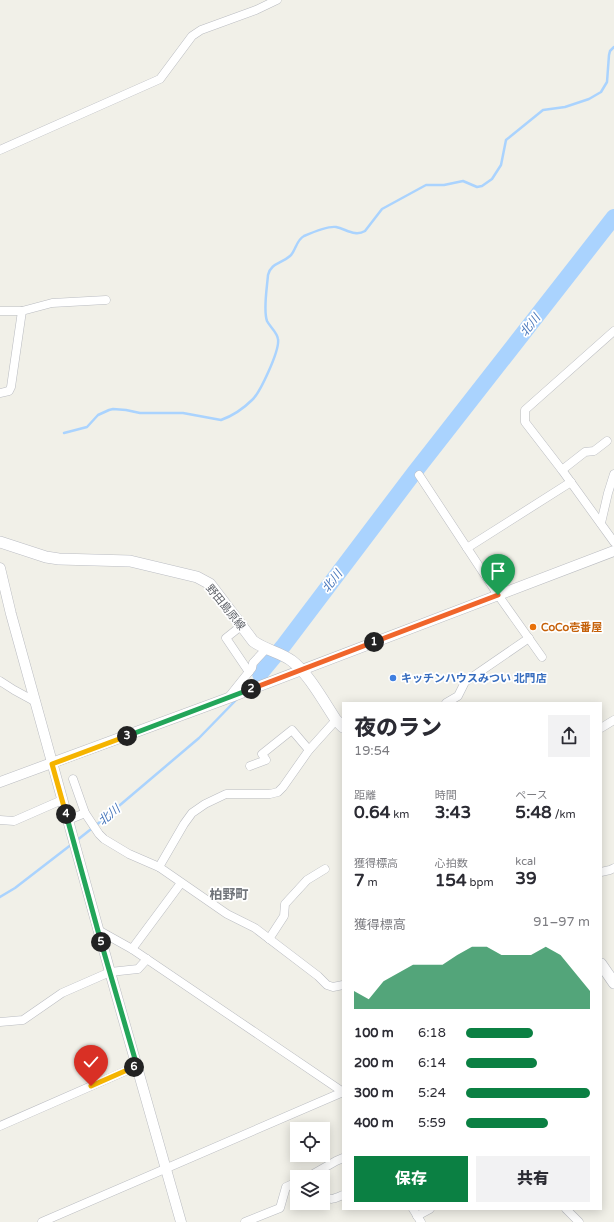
<!DOCTYPE html>
<html lang="ja">
<head>
<meta charset="utf-8">
<style>
  :root { --surface:#fff; --page:#f2f2f3; --text:#2b2b33; --muted:#7c7c81; --accent:#0b8043 }
  body { margin:0; font-family:"Varela Round","Noto Sans JP",sans-serif; background:var(--page); color:var(--text); height:100vh; display:flex; flex-direction:column; font-size:15px; white-space:nowrap }
  * { box-sizing:border-box; margin:0 }
  p { font-size:13px; color:var(--muted) }
  .icon { flex:none; width:22px; height:22px; fill:none; stroke:currentColor; stroke-width:2; stroke-linecap:round; stroke-linejoin:round }
  .map { position:relative; flex:1; overflow:hidden }
  .side { position:absolute; left:342px; top:702px; width:260px; height:508px; display:flex; flex-direction:column; background:var(--surface); border-radius:0px; box-shadow:0 2px 10px #0003 }
  .side>* { flex:none }
  .buttons { position:absolute; left:290px; top:1122px; display:grid; gap:8px }
  .buttons a { display:grid; place-items:center; width:40px; height:40px; border-radius:0px; background:var(--surface); box-shadow:0 2px 10px #0003; font-size:20px }
  .pin { position:absolute; display:grid; place-items:center; width:34px; height:34px; color:#fff; margin:-41px -17px; border-radius:50% 50% 50% 0; rotate:-45deg; box-shadow:0 0 4px #0007 }
  .pin .icon { rotate:45deg }
  .km { position:absolute; width:20px; height:20px; margin:-10px; border-radius:50%; background:#222; color:#fff; font-size:11px; line-height:20px; text-align:center }
  .round { display:grid; place-items:center; flex:none; width:42px; height:42px; border-radius:0px; background:var(--page) }
  .head { display:flex; align-items:center; justify-content:space-between; height:68px; padding:0 12px }
  h1 { font-size:22px; font-weight:800; line-height:30px }
  .metrics { display:grid; grid-template-columns:repeat(3,1fr); gap:6px; height:68px; padding:4px 12px }
  .metrics div { display:grid; align-content:center }
  .metrics b { font-size:17px; font-weight:800 }
  .metrics small { font-size:11px; font-weight:400 }
  .metrics p { font-size:11px }
  .chart { height:112px; padding:8px 12px }
  .chart p { display:flex; justify-content:space-between }
  .chart svg { width:100%; height:72px; margin-top:4px; fill:var(--accent); opacity:.7 }
  .cta { display:flex; gap:8px; margin-top:auto; padding:8px 12px }
  .cta a { flex:1; height:46px; border-radius:0px; background:var(--accent); color:#fff; font-size:16px; font-weight:800; line-height:46px; text-align:center }
  .cta a+a { background:var(--page); color:var(--text) }
  ul { padding:0 12px; list-style:none; font-size:13px }
  li { display:grid; grid-template-columns:64px 48px 1fr; align-items:center; height:30px }
  li i { height:10px; border-radius:5px; background:var(--accent) }
  .map>svg:first-child { display:block }
  .lines { fill:none; stroke-linecap:round; stroke-linejoin:round }
  .stream { stroke:#aad3fe; stroke-width:2.5 }
  .river { stroke:#aad3fe; stroke-width:16 }
  .minor-casing { stroke:#babcc1; stroke-width:9 }
  .tertiary-casing { stroke:#babcc1; stroke-width:11 }
  .secondary-casing { stroke:#bbbdc3; stroke-width:12 }
  .minor { stroke:#fff; stroke-width:8 }
  .tertiary { stroke:#fff; stroke-width:10 }
  .secondary { stroke:#fff; stroke-width:11 }
  .split-1-casing { stroke:#fff; stroke-width:8 }
  .split-2-casing { stroke:#fff; stroke-width:8 }
  .split-3-casing { stroke:#fff; stroke-width:8 }
  .split-4-casing { stroke:#fff; stroke-width:8 }
  .split-5-casing { stroke:#fff; stroke-width:8 }
  .split-6-casing { stroke:#fff; stroke-width:8 }
  .split-7-casing { stroke:#fff; stroke-width:8 }
  .split-1 { stroke:#f0652b; stroke-width:5 }
  .split-2 { stroke:#f0652b; stroke-width:5 }
  .split-3 { stroke:#22a559; stroke-width:5 }
  .split-4 { stroke:#f5b400; stroke-width:5 }
  .split-5 { stroke:#22a559; stroke-width:5 }
  .split-6 { stroke:#22a559; stroke-width:5 }
  .split-7 { stroke:#f5b400; stroke-width:5 }
  .food-dot { fill:#e8710a; stroke:#fff; stroke-width:1.5 }
  .shop-dot { fill:#3f7fe0; stroke:#fff; stroke-width:1.5 }
  .labels { text-anchor:middle; stroke-width:3.5; stroke-linejoin:round; paint-order:stroke }
  .street-label { font-size:11px; fill:#5f6268; stroke:#fff }
  .food-label { font-size:11px; font-weight:bold; fill:#c56008; stroke:#fff; text-anchor:start }
  .shop-label { font-size:11px; font-weight:bold; fill:#366cbe; stroke:#fff; text-anchor:start }
  .water-label { font-size:12px; font-style:italic; fill:#4877bb; stroke:#fff }
  .quarter-label { font-size:13px; font-weight:bold; fill:#70747a; stroke:#fff }
</style>
</head>
<body>
<div class="map">
<svg width="614" height="1222" viewBox="0 0 614 1222">
  <rect width="100%" height="100%" fill="#f1f0e8"/>
  <g class="lines">
    <g class="stream">
      <path d="M 64,433 L 87,427 L 98,415 L 109,410 L 113,409 L 126,410 L 140,413 L 183,413 L 221,420 C 232,416 244,408 252,400 C 260,393 280,350 278,339 C 277,332 270,327 267,321 C 263,310 267,288 268,275 C 271,263 281,264 290,256 C 296,251 296,240 304,236 C 311,233 329,226 336,227 C 346,229 355,237 365,231 L 382,209 L 426,185 L 444,185 L 463,181 L 477,187 L 482,186 L 492,179 L 501,165 L 506,140 L 543,110 L 565,107 L 589,99 L 601,92 L 607,82 L 609,55 L 610,51 L 614,47"/>
      <polyline points="249,687 260,674"/>
      <polyline points="76,841 100,822 199,738 237,699"/>
      <polyline points="0,897 15,888 72,844"/>
    </g>
    <polyline class="river" points="260,674 284,645 414,473 614,217"/>
    <defs>
      <g id="minor">
        <polyline points="0,150 160,79 192,36 201,30 256,10 277,0"/>
        <polyline points="0,311 22,311 52,303 106,300"/>
        <polyline points="614,331 525,410 525,422 562,470 614,542"/>
        <polyline points="0,393 9,391 11,387 22,311"/>
        <polyline points="562,470 585,452 594,451 607,441"/>
        <polyline points="419,475 498,595 542,657"/>
        <polyline points="601,523 608,493 614,474"/>
        <polyline points="467,548 571,482"/>
        <polyline points="241,626 226,638 249,672"/>
        <polyline points="0,681 14,690 36,702"/>
        <polyline points="228,698 252,668 253,663 266,649"/>
        <polyline points="446,703 458,696 465,682 529,638"/>
        <polyline points="601,728 614,720"/>
        <polyline points="250,766 266,760 262,754 292,730 309,750"/>
        <polyline points="73,779 85,813 99,834 104,839 129,854 159,867 227,914 255,928 318,976 327,985 333,987 343,985"/>
        <polyline points="0,820 14,821 62,800"/>
        <polyline points="68,820 85,813"/>
        <polyline points="159,867 184,824 192,813 205,804 226,794 270,794 278,792 283,787 309,750 336,720"/>
        <polyline points="601,872 610,870 614,868"/>
        <polyline points="98,930 132,949 343,1092"/>
        <polyline points="269,939 284,916 285,904 307,880 325,869"/>
        <polyline points="132,949 181,883"/>
        <polyline points="0,1022 23,1020 62,993 110,972 138,969 147,959"/>
        <polyline points="0,1126 137,1066"/>
        <polyline points="308,1177 336,1161 343,1158"/>
        <path d="M 323,1193 C 329,1202 334,1199 343,1195"/>
        <polyline points="413,1209 421,1222"/>
        <polyline points="566,1209 579,1222"/>
        <polyline points="417,1216 430,1209"/>
        <polyline points="42,1222 343,1092"/>
        <polyline points="245,1222 280,1208 286,1187 297,1182"/>
      </g>
      <g id="tertiary">
        <polyline points="0,568 11,614 110,972 181,1222"/>
        <polyline points="0,782 231,697 614,551"/>
      </g>
      <g id="secondary">
        <path d="M 0,542 L 46,557 L 59,559 L 130,561 L 197,577 L 210,584 L 253,641 C 265,650 280,652 292,661 C 308,673 324,702 336,720 L 343,727"/>
        <polyline points="601,964 614,983"/>
      </g>
    </defs>
    <use href="#minor" class="minor-casing"/>
    <use href="#tertiary" class="tertiary-casing"/>
    <use href="#secondary" class="secondary-casing"/>
    <use href="#minor" class="minor"/>
    <use href="#tertiary" class="tertiary"/>
    <use href="#secondary" class="secondary"/>
  </g>
  <g class="lines">
    <defs>
      <polyline id="split-1" points="374,642 498,595"/>
      <polyline id="split-2" points="251,689 374,642"/>
      <polyline id="split-3" points="127,736 251,689"/>
      <polyline id="split-4" points="66,814 52,764 127,736"/>
      <polyline id="split-5" points="66,814 101,942"/>
      <polyline id="split-6" points="101,942 137,1066 134,1067"/>
      <polyline id="split-7" points="91,1086 134,1067"/>
    </defs>
    <use href="#split-1" class="split-1-casing"/>
    <use href="#split-2" class="split-2-casing"/>
    <use href="#split-3" class="split-3-casing"/>
    <use href="#split-4" class="split-4-casing"/>
    <use href="#split-5" class="split-5-casing"/>
    <use href="#split-6" class="split-6-casing"/>
    <use href="#split-7" class="split-7-casing"/>
    <use href="#split-1" class="split-1"/>
    <use href="#split-2" class="split-2"/>
    <use href="#split-3" class="split-3"/>
    <use href="#split-4" class="split-4"/>
    <use href="#split-5" class="split-5"/>
    <use href="#split-6" class="split-6"/>
    <use href="#split-7" class="split-7"/>
  </g>
  <circle class="food-dot" cx="533" cy="627" r="4"/>
  <circle class="shop-dot" cx="393" cy="678" r="4"/>
  <g class="labels">
    <g class="street-label">
      <text transform="translate(226 607) rotate(51)" y="4">野田島原線</text>
    </g>
    <g class="food-label">
      <text x="541" y="631">CoCo壱番屋</text>
    </g>
    <g class="shop-label">
      <text x="401" y="682">キッチンハウスみつい 北門店</text>
    </g>
    <g class="water-label">
      <text transform="translate(530 325) rotate(-52)" y="4">北川</text>
      <text transform="translate(332 581) rotate(-52)" y="4">北川</text>
      <text transform="translate(109 815) rotate(-39)" y="4">北川</text>
    </g>
    <g class="quarter-label">
      <text x="229" y="899">柏野町</text>
    </g>
  </g>
</svg>
<div class="buttons">
<a><svg class="icon" aria-label="locate" viewBox="0 0 24 24"><circle cx="12" cy="12" r="6"/><path d="M12 2v4M12 18v4M2 12h4M18 12h4"/></svg></a>
<a><svg class="icon" aria-label="layers" viewBox="0 0 24 24"><path d="M12 4l9 5-9 5-9-5zM3 14l9 5 9-5"/></svg></a>
</div>
<div class="pin" style="left:498px;top:595px;background:#1e9e55"><svg class="icon" aria-label="arrive" viewBox="0 0 24 24"><path d="M6 21V4h12l-3 4 3 4H6"/></svg></div>
<div class="pin" style="left:91px;top:1086px;background:#d93025"><svg class="icon" aria-label="check" viewBox="0 0 24 24"><path d="M5 12l5 5 9-10"/></svg></div>
<b class="km" style="left:374px;top:642px">1</b>
<b class="km" style="left:251px;top:689px">2</b>
<b class="km" style="left:127px;top:736px">3</b>
<b class="km" style="left:66px;top:814px">4</b>
<b class="km" style="left:101px;top:942px">5</b>
<b class="km" style="left:134px;top:1067px">6</b>
<section class="side">
<div class="head"><div><h1>夜のラン</h1><p>19:54</p></div><a class="round"><svg class="icon" aria-label="share" viewBox="0 0 24 24"><path d="M12 15V3M7 8l5-5 5 5M5 13v7h14v-7"/></svg></a></div>
<div class="metrics">
<div><p>距離</p><b>0.64<small> km</small></b></div>
<div><p>時間</p><b>3:43</b></div>
<div><p>ペース</p><b>5:48<small> /km</small></b></div>
</div>
<div class="metrics">
<div><p>獲得標高</p><b>7<small> m</small></b></div>
<div><p>心拍数</p><b>154<small> bpm</small></b></div>
<div><p>kcal</p><b>39</b></div>
</div>
<div class="chart"><p><span>獲得標高</span>91–97 m</p>
<svg viewBox="0 0 160 44" preserveAspectRatio="none"><path d="M0 44V33L10 38L20 27L30 22L40 17L50 17L60 17L70 11L80 6L90 6L100 11L110 11L120 11L130 6L140 11L150 22L160 33V44z"/></svg>
</div>
<ul>
<li><b>100 m</b>6:18<i style="width:54%"></i></li>
<li><b>200 m</b>6:14<i style="width:57%"></i></li>
<li><b>300 m</b>5:24<i style="width:100%"></i></li>
<li><b>400 m</b>5:59<i style="width:66%"></i></li>
</ul>
<div class="cta"><a>保存</a><a>共有</a></div>
</section>
</div>
</body>
</html>
